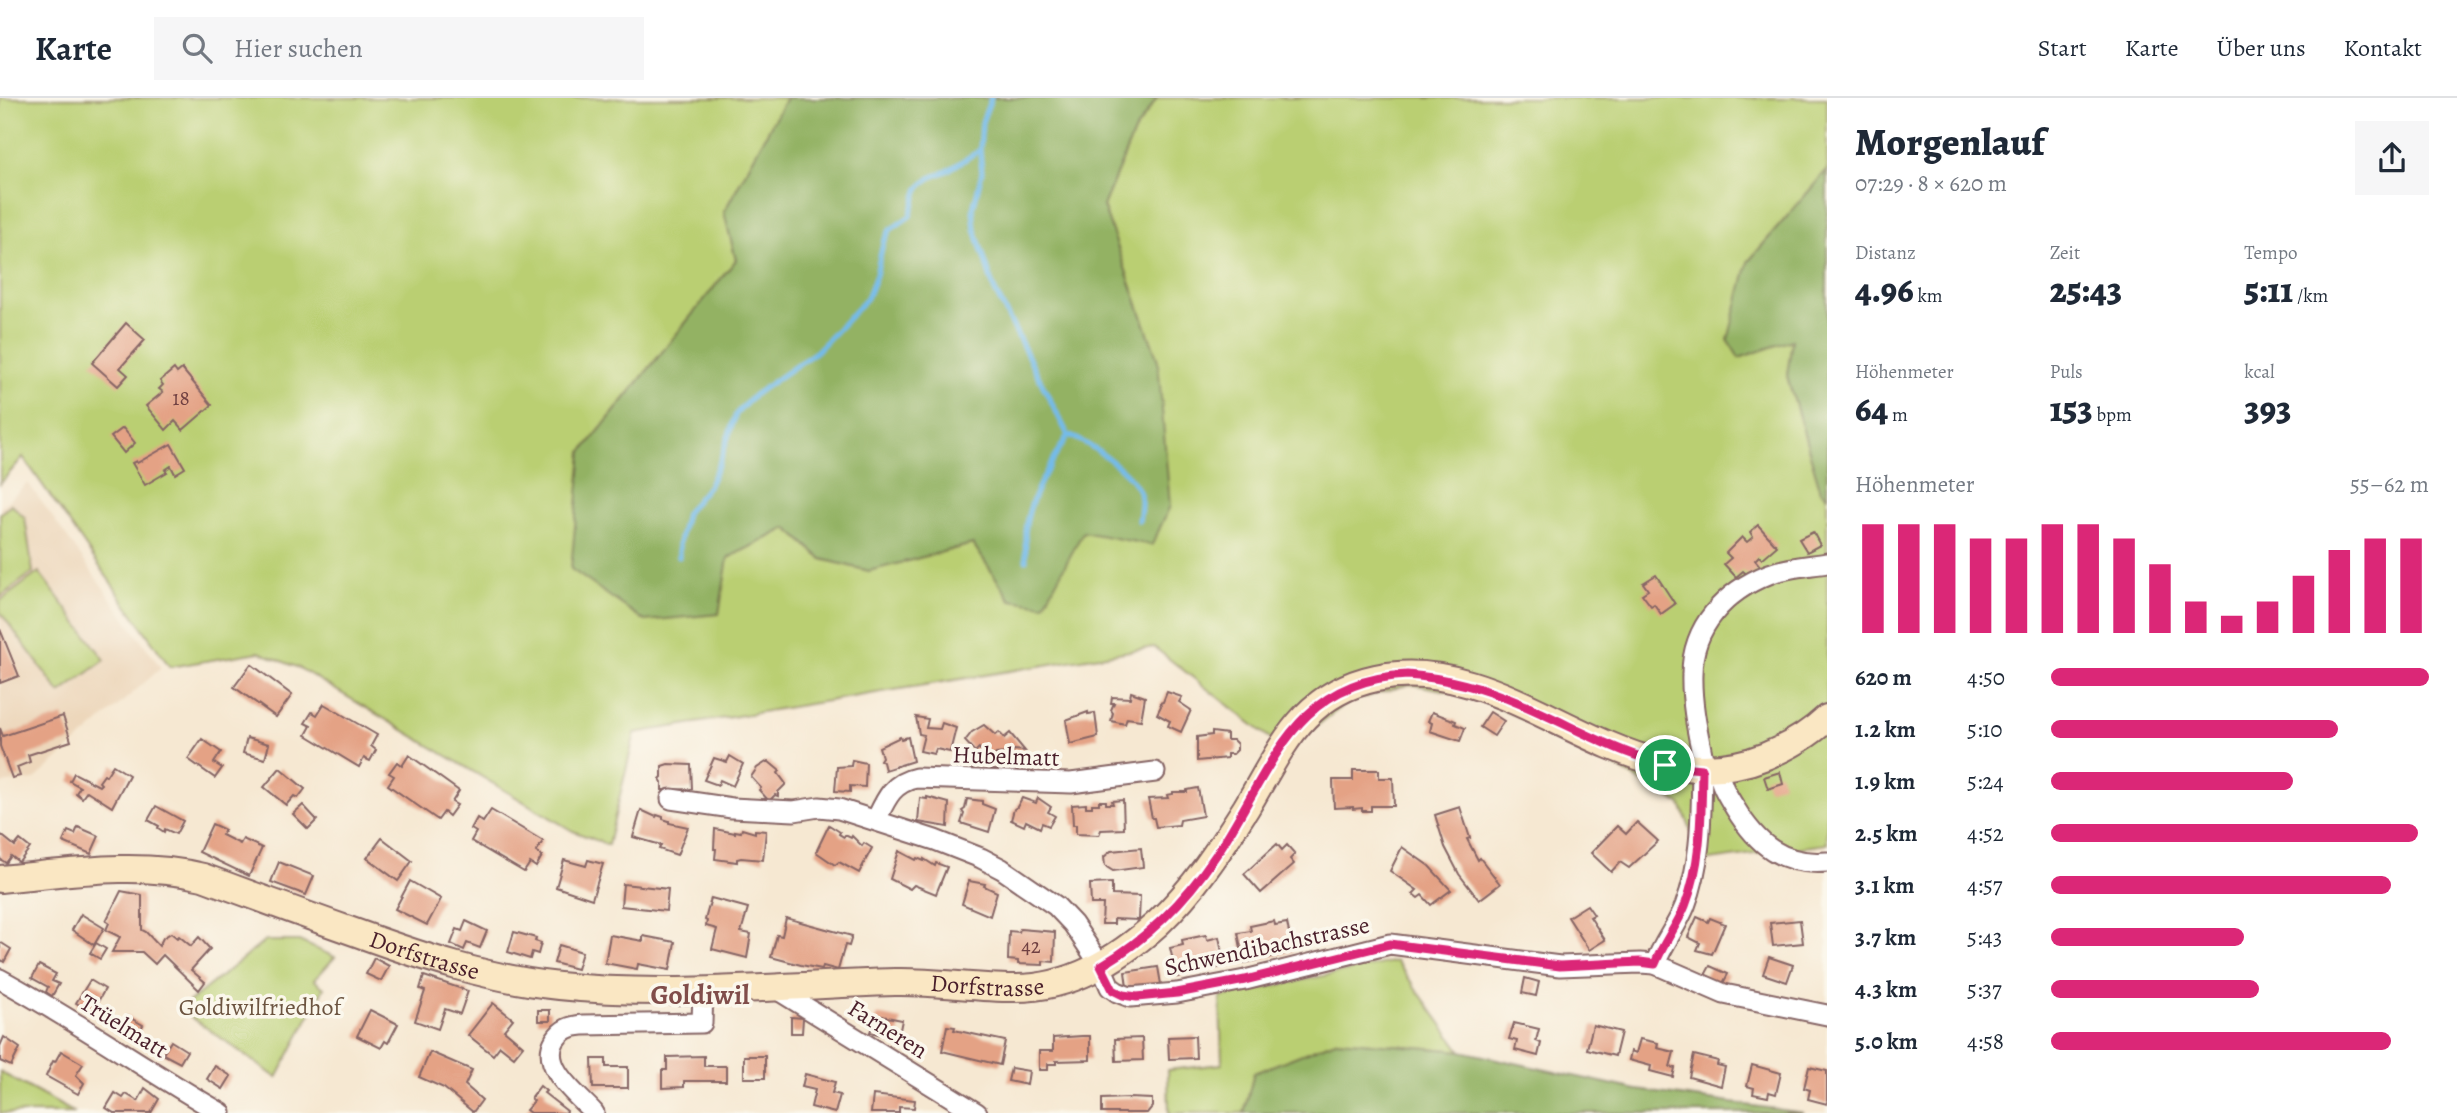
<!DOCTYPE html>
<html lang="de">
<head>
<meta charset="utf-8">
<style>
  :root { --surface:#fff; --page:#f6f6f7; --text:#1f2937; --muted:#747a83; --line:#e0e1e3; --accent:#db2777 }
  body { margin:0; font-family:Alegreya,serif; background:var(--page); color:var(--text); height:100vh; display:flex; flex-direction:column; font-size:26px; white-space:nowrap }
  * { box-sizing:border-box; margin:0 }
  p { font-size:23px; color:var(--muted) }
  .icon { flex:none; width:38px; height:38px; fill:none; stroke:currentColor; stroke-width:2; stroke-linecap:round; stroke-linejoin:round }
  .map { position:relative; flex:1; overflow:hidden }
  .drawer { display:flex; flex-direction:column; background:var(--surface); width:630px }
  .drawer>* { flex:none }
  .pin { position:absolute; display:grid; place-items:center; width:60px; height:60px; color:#fff; margin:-30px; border:4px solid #fff; border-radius:50%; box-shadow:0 2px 7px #0007 }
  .round { display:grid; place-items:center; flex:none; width:74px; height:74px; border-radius:0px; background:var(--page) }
  .summary { display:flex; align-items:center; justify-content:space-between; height:119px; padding:0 28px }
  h1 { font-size:38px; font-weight:800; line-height:52px }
  .figures { display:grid; grid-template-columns:repeat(3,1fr); gap:10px; height:119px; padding:7px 28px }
  .figures div { display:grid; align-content:center }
  .figures b { font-size:35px; font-weight:800 }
  .figures small { font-size:19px; font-weight:400 }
  .figures p { font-size:19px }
  .chart { height:196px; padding:14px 28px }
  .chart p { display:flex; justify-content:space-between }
  .chart svg { width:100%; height:126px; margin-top:7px; stroke:var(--accent); stroke-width:6 }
  ul { padding:0 28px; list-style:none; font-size:23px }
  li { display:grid; grid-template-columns:112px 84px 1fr; align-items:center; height:52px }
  li i { height:18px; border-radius:9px; background:var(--accent) }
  header { display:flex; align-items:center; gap:42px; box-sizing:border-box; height:98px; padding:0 35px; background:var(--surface); border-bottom:2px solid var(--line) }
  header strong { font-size:33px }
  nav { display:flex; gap:38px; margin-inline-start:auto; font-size:24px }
  .search { width:490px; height:63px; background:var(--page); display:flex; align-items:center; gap:18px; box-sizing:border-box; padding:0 24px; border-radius:0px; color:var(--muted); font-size:26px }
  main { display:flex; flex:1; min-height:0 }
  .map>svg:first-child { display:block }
  .built { fill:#edd7bb }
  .green { fill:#bacf72; stroke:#82774e; stroke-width:2 }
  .forest { fill:#93b264; stroke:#6e6848; stroke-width:2 }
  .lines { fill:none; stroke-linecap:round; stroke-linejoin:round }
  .stream { stroke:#73bbeb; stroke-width:5 }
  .building { fill:#e4a285 }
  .street-casing { stroke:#866565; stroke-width:23 }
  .secondary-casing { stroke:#866565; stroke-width:30 }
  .street { stroke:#fff; stroke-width:19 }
  .secondary { stroke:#fae7c3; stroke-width:26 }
  .route-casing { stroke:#fff; stroke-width:14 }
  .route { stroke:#db2777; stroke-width:9 }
  .labels { text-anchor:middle; stroke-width:7; stroke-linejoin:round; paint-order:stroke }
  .number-label { font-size:21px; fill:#704042 }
  .street-label { font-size:24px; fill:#4a1f2b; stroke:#fbf7ec }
  .park-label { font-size:24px; fill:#6c5440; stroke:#fbf7ec }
  .quarter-label { font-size:28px; font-weight:bold; fill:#804d4a; stroke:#fbf7ec }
</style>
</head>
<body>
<header>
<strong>Karte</strong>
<div class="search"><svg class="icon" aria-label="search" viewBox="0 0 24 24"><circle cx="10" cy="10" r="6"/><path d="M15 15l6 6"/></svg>Hier suchen</div>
<nav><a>Start</a><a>Karte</a><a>Über uns</a><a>Kontakt</a></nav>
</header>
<main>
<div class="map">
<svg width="1827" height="1015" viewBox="0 0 1827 1015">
  <rect width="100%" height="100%" fill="#fbf7ec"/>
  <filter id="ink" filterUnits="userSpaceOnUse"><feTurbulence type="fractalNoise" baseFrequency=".0143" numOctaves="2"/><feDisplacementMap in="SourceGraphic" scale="14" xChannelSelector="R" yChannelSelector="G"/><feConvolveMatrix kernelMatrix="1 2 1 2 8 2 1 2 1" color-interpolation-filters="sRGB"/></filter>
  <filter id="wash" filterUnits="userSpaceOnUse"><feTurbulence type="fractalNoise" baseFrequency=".00686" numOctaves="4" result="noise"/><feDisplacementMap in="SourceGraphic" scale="28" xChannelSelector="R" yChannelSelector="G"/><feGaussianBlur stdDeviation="1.57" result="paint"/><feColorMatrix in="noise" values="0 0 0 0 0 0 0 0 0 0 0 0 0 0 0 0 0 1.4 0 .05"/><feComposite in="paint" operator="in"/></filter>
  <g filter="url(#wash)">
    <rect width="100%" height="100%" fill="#f6e8d2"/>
    <polygon class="built" points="28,385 161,570 34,682 0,686 0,410"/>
    <g class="green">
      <polygon points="0,0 786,0 724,114 736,162 582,354 728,460 787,430 822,461 869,473 973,446 1011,502 1158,263 1103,108 1134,34 1157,0 1827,0 1827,72 1748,164 1739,260 1793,241 1787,278 1821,393 1827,398 1827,746 1703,763 1681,707 1580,648 1472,597 1410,586 1348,604 1285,652 1154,549 635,635 608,747 573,733 299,570 259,554 170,569 23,359 0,386"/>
      <polygon points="11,406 25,420 33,474 0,499 0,416"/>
      <polygon points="39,474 105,562 60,595 0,514 0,503"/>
      <polygon points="265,843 299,843 335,859 314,882 324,890 277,980 180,911"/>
      <polygon points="1396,863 1461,953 1338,942 1254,975 1244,1015 1169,1015 1168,972 1222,966 1220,899"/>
      <polygon points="0,974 75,1015 0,1015"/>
    </g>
    <g class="forest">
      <polygon points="786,0 1157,0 1134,34 1103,108 1158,263 1170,408 1152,447 1083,434 1044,507 1011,502 973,446 869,473 822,461 787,430 728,460 719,516 645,523 571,471 582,354 736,162 724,114"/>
      <polygon points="1827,72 1827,398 1821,393 1787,278 1792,242 1739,260 1728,242 1748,164"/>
      <polygon points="1338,942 1461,953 1637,992 1804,1015 1244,1015 1254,975"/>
    </g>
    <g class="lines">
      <g class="stream">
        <path d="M 980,52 L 982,74 L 973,111 L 975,131 L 994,191 L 1068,337 C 1089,345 1132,373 1140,396 C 1143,403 1140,415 1139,423"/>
        <polyline points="679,459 679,445 686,415 709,387 720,363 736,316 754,297 817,253 867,200 876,177 883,145 890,132 910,118 919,90 930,80 947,73 980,52 982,24 991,0"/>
        <path d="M 1026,462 C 1026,453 1025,443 1025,434 C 1028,399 1051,366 1068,337"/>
      </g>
    </g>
    <g id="blocks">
      <g class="building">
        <polygon points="126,225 145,242 120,270 128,277 118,288 92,265"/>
        <polygon points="174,271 177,275 182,271 212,307 183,332 175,323 166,332 146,308 163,294 159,291 163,287 160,283"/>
        <polygon points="123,330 135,345 124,355 111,339"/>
        <polygon points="171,346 185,370 175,376 171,368 165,372 167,374 145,387 132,365 136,363 137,365"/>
        <polygon points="1758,427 1777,448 1762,461 1759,458 1755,462 1761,469 1750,479 1743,473 1736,479 1724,466 1731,460 1726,455 1742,439 1747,444 1753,439 1750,434"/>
        <polygon points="1813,434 1820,447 1807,454 1799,441"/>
        <polygon points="1656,477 1675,506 1661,516 1654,506 1651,508 1642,496 1648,492 1643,485"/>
        <polygon points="0,531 19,578 0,585"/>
        <polygon points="251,566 292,597 276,619 234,589"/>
        <polygon points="1131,594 1145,599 1141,622 1127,620 1125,626 1111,623 1113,615 1111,612 1114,605 1111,605 1112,599 1130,600"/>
        <polygon points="1167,594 1182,599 1179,604 1191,612 1181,634 1168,628 1170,623 1157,616 1161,608 1160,605 1163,604"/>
        <polygon points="324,606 377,637 371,648 376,652 370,663 364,660 359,669 306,637 311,628 305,625 312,614 317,617"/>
        <polygon points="1088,614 1088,616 1095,615 1098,639 1070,646 1066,622"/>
        <polygon points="1432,614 1456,623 1455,626 1465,630 1460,643 1430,633 1432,625 1428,623"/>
        <polygon points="1490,614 1504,623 1494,638 1480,629"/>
        <polygon points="63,618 71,643 28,657 30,664 17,669 20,678 12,680 0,648 0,630 3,638"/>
        <polygon points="916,619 928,621 926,630 940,631 942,625 956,630 950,654 936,651 934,656 920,653 924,637 919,636"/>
        <polygon points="984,627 995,637 999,634 1004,640 1010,635 1025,653 1014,652 1009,658 1007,655 996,656 989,662 979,650 975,654 965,643 972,634"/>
        <polygon points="1212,634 1227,636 1227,642 1233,642 1237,646 1237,652 1233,656 1227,656 1227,660 1197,663 1197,639 1212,637"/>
        <polygon points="900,639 901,641 908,639 913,663 885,672 883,664 880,662 882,659 879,649"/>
        <polygon points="247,640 269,646 265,661 243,655"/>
        <polygon points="202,641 221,654 214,665 222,670 215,680 188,661"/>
        <polygon points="409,657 459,693 452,704 457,707 449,718 444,714 438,722 388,687 394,678 389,675 397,664 402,668"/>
        <polygon points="730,658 743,666 733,688 720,682 718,687 704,682 714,660 727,664"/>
        <polygon points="852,662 866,665 865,689 850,688 850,694 835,693 837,669 851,668"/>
        <polygon points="768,663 780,673 778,675 786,686 778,694 778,698 775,697 769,703 759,692 761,690 751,679 757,670"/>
        <polygon points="668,666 691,667 692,691 662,692 662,684 660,681 662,679 662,668"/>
        <polygon points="113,667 129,677 112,709 87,693 82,700 76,695 80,689 70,683 74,675 99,688 101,686 99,684 104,677 106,678"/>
        <polygon points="280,670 305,691 298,700 294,698 286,707 264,689"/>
        <polygon points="1353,672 1379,672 1379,680 1393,680 1394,708 1371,708 1371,713 1362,713 1362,710 1353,711 1353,709 1334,710 1333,682 1353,682"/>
        <polygon points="1780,674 1783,686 1768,691 1764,679"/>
        <polygon points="1198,690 1203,718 1180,722 1179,727 1156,729 1154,720 1152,720 1148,701 1168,700 1167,697 1173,696 1173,694 1187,694 1187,692"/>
        <polygon points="927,699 949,705 948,729 918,724 920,700 927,701"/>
        <polygon points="1022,700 1036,705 1038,700 1051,709 1048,714 1055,718 1049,728 1042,725 1040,730 1026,723 1024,728 1011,722 1014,711 1017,709"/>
        <polygon points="967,701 982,703 982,706 995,711 989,734 961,725 964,716 962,713 965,711"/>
        <polygon points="1123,702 1124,731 1101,732 1099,737 1076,736 1076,727 1073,727 1072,707 1086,706 1086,709 1092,709 1092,706 1099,706 1099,703 1106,703 1106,706 1113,706 1112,703"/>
        <polygon points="303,707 317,722 308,731 293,716"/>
        <polygon points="156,708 183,723 176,736 165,731 164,734 158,730 159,728 148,722"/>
        <polygon points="1460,709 1470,740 1467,741 1478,762 1480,760 1500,786 1479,802 1459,776 1445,749 1435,717"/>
        <polygon points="491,712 543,743 536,754 542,758 536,769 530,765 524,774 471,743 476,734 471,731 477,720 483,724"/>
        <polygon points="641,712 656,719 657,717 663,719 663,721 669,723 669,725 688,729 677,757 659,751 661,747 633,739"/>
        <polygon points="1637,724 1658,743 1629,770 1620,764 1611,774 1591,755 1617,728 1626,736"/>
        <polygon points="212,726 225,732 222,737 240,746 243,741 262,750 249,778 199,754"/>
        <polygon points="829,727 840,734 839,736 844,739 845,737 851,740 852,738 862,748 864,745 872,750 859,775 839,764 835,767 816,754"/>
        <polygon points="78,729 99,738 91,756 63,744 68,733 75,736"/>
        <polygon points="715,731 735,735 735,733 741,734 742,731 755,735 755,732 766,733 763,762 741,760 737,761 737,764 715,761 716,751 714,751"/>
        <polygon points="0,736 15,748 20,742 30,750 19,764 11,758 6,765 0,761"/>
        <polygon points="382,740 412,763 398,783 367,760"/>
        <polygon points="1277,746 1282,752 1287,747 1295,756 1290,761 1294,766 1261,795 1244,776"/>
        <polygon points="1402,749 1429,768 1451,792 1431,807 1422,797 1418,800 1413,796 1417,792 1390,773"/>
        <polygon points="1141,750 1143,769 1113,773 1105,768 1104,759 1111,753"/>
        <polygon points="899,753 916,762 917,760 924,763 924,761 935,768 936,765 947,769 936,796 914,787 910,791 890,781"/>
        <polygon points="564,762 586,768 588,762 603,766 592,801 556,789"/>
        <polygon points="279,764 314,778 306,797 271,784"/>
        <polygon points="410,783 441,801 427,827 395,811"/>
        <polygon points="969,783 985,786 984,788 997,794 990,818 962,806"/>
        <polygon points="1112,785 1112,797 1140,798 1139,822 1114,821 1114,826 1102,826 1103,806 1091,806 1090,786"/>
        <polygon points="623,786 668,791 666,813 621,808"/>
        <polygon points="121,793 142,797 142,832 146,834 159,848 163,840 171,835 177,840 179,838 191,848 199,839 210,851 191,872 205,884 199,892 163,857 155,866 142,854 112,854 120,839 106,832 109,825 106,823"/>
        <polygon points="711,800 748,810 741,834 751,836 747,860 712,851 717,831 706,828 707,823 705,822"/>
        <polygon points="1587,807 1594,817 1590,819 1605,842 1589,852 1568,819"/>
        <polygon points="81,816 104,830 94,847 72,832"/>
        <polygon points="1697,819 1708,824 1710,820 1725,826 1712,856 1697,852 1700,845 1688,839"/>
        <polygon points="786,820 852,838 849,848 845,847 838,872 823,868 822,871 801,867 771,859 777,837 782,838"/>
        <polygon points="1800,822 1803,845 1773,848 1770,825"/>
        <polygon points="466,823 487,833 480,850 467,845 464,852 451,846 457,831 462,833"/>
        <polygon points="1274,823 1275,827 1287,825 1293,854 1244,865 1238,835 1251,833 1250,828"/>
        <polygon points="1020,831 1055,834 1054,864 1043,863 1043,867 1018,866 1018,863 1008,862 1009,833 1019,834"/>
        <polygon points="514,834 536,840 535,843 541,845 538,856 532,854 530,861 508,854"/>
        <polygon points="610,837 643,843 643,838 675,844 670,872 638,866 637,871 605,865"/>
        <polygon points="1206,837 1207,842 1219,839 1225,868 1177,879 1170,850 1183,847 1182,842"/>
        <polygon points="0,844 11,851 4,864 0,861"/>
        <polygon points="96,845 106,851 100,861 90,855"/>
        <polygon points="559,847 582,854 577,871 554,865"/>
        <polygon points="1769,859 1793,867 1787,884 1763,876"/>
        <polygon points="374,860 389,868 381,883 366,876"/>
        <polygon points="39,867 56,876 52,883 59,886 52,898 46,894 48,889 32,880"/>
        <polygon points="1710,868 1728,876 1722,887 1704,879"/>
        <polygon points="1158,869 1162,892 1134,894 1133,888 1127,889 1125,874"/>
        <polygon points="424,878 468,893 460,916 445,911 438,931 415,923 425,893 420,891"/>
        <polygon points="1525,880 1539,884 1536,898 1522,895"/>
        <polygon points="90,882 105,891 92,914 76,905"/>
        <polygon points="493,905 513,921 504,932 523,948 514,959 500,948 493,957 468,937"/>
        <polygon points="370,912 398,926 388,945 385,943 381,950 357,938"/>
        <rect x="538" y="912" width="12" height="11"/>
        <polygon points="877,917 902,922 898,941 870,934"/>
        <polygon points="127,918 143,927 135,940 119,930"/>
        <polygon points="791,919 803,920 802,935 791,935"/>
        <polygon points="1514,925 1539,931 1536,943 1541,945 1538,958 1515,952 1517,943 1509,941"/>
        <polygon points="1593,927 1621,934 1615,958 1587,951"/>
        <polygon points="947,928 955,929 954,932 1005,943 1000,967 942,953"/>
        <polygon points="1082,938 1090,938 1090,962 1056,963 1056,966 1048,966 1048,972 1039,972 1039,953 1053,953 1053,940"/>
        <polygon points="1195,938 1196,960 1169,961 1168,939"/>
        <polygon points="4,939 20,950 11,968 0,963 0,948"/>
        <polygon points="1142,940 1143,962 1116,963 1115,941"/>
        <polygon points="1640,941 1658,945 1657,950 1674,954 1670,969 1675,970 1673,979 1650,973 1651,968 1629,962 1631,953 1636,955"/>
        <polygon points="171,943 187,953 180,965 163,956"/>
        <polygon points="61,953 83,966 76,977 84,985 78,996 46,978 53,963 55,964"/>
        <polygon points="430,954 472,972 465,987 482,1002 473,1014 444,990 419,979"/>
        <polygon points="1694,957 1718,963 1717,967 1725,969 1721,988 1689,979"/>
        <polygon points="704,958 704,968 726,968 726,983 684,983 684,989 662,990 662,972 667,972 667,959"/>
        <rect x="744" y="958" width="21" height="22"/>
        <polygon points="592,961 606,961 606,969 628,969 628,990 593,990"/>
        <polygon points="1752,967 1781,975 1776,996 1769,994 1768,999 1753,996 1754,990 1747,988"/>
        <polygon points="215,968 231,978 223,991 207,981"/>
        <polygon points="1809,969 1827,973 1827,1006 1808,1001 1810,992 1804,990"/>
        <polygon points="1011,970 1029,973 1027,987 1008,983"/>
        <polygon points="805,976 835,984 832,995 840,997 835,1015 811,1009 815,992 802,989"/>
        <polygon points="540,988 546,993 544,995 567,1013 566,1015 530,1015 526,1012 534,1003 531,1000"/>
        <polygon points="145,990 159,1001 151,1015 114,1015 106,1010 115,995 123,1000 126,996 138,1003"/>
        <polygon points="873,997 915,1002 914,1010 899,1009 899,1015 871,1015"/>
        <polygon points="1128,1000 1152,1001 1152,1009 1147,1015 1102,1015 1102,1001"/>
      </g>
    </g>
  </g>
  <g filter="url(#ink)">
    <use href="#blocks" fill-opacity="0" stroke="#866565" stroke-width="2"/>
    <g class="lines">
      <defs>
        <g id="street">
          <path d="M 1705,671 C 1699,640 1691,608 1692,576 C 1692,528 1726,493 1769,476 C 1787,469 1808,468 1827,465"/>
          <path d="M 1718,671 C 1720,686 1727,697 1735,710 C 1757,746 1782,768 1827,764"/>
          <polyline points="671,701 732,710 794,713 819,709 839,711 935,742 981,760 1002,771 1056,808 1073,826 1101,868 1110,889 1117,894 1130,899 1177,895 1245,882 1390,846 1560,868 1640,865 1655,866 1724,896 1827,917"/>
          <path d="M 876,722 C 886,701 892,685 916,680 L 1071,685 L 1155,674"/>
          <path d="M 1655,866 C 1663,845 1677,828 1685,808 C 1702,764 1701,717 1702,671"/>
          <path d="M 0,881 C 76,922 146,972 221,1015"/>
          <polyline points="773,889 977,1015"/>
          <path d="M 594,1015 C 578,997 539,969 555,942 C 562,931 570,928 583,927 L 702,925 L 703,892"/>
        </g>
        <g id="secondary">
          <path id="s1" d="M 0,781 C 67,775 137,763 203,779 C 254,798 306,817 357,835 C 423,859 489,881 559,888 C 670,900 783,887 895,884 C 934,883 974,890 1013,890 C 1070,891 1117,862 1158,825 C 1194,791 1220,751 1246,710 C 1281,652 1301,596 1376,580 C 1516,551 1625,715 1766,658 C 1788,649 1809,637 1827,620"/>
        </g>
      </defs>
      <use href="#street" class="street-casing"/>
      <use href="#secondary" class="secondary-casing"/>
      <use href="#street" class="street"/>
      <use href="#secondary" class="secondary"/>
    </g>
  </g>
  <g class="lines" filter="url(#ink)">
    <defs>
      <path id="route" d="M 1407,577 C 1447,580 1484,590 1521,606 C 1581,631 1635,668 1702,671 C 1701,717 1702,764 1685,808 C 1677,828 1663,845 1655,866 L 1640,864 L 1560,868 L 1390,846 L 1245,882 L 1177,895 L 1137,899 L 1123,897 L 1113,892 L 1101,868 C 1147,841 1186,802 1216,757 C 1271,675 1291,582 1407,577 Z"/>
    </defs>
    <use href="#route" class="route-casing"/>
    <use href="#route" class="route"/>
  </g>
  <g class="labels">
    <g class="number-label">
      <text x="181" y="307">18</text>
      <text x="1031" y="855">42</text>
    </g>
    <g class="street-label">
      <text transform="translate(1006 658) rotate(2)" y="8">Hubelmatt</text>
      <text transform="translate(1267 848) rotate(-12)" y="8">Schwendibachstrasse</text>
      <text dy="8" stroke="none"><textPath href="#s1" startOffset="439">Dorfstrasse</textPath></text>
      <text dy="8" stroke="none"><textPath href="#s1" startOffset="1006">Dorfstrasse</textPath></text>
      <text transform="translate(124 928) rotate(32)" y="8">Trüelmatt</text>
      <text transform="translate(888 931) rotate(32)" y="8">Farneren</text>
    </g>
    <g class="park-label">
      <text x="260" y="917">Goldiwilfriedhof</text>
    </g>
    <g class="quarter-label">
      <text x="700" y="906">Goldiwil</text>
    </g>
  </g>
</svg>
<div class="pin" style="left:1665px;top:667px;background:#1e9e55"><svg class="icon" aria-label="arrive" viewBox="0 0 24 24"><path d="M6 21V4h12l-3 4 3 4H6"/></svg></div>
</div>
<section class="drawer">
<div class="summary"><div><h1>Morgenlauf</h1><p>07:29 · 8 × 620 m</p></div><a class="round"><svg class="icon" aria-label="share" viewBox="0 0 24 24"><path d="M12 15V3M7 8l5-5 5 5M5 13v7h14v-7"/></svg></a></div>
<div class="figures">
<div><p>Distanz</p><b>4.96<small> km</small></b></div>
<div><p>Zeit</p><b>25:43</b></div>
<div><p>Tempo</p><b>5:11<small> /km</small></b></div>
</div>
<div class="figures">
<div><p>Höhenmeter</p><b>64<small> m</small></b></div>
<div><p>Puls</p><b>153<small> bpm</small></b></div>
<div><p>kcal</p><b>393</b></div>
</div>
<div class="chart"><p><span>Höhenmeter</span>55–62 m</p>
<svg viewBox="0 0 160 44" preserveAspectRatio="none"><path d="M5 44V6M15 44V6M25 44V6M35 44V11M45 44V11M55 44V6M65 44V6M75 44V11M85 44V20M95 44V33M105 44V38M115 44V33M125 44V24M135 44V15M145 44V11M155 44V11"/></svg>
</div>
<ul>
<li><b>620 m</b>4:50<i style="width:100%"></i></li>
<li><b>1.2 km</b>5:10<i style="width:76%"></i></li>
<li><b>1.9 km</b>5:24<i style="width:64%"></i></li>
<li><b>2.5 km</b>4:52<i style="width:97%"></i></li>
<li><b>3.1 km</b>4:57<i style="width:90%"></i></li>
<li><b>3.7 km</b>5:43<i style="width:51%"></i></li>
<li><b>4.3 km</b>5:37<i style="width:55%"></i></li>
<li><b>5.0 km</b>4:58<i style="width:90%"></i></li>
</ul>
</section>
</main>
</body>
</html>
